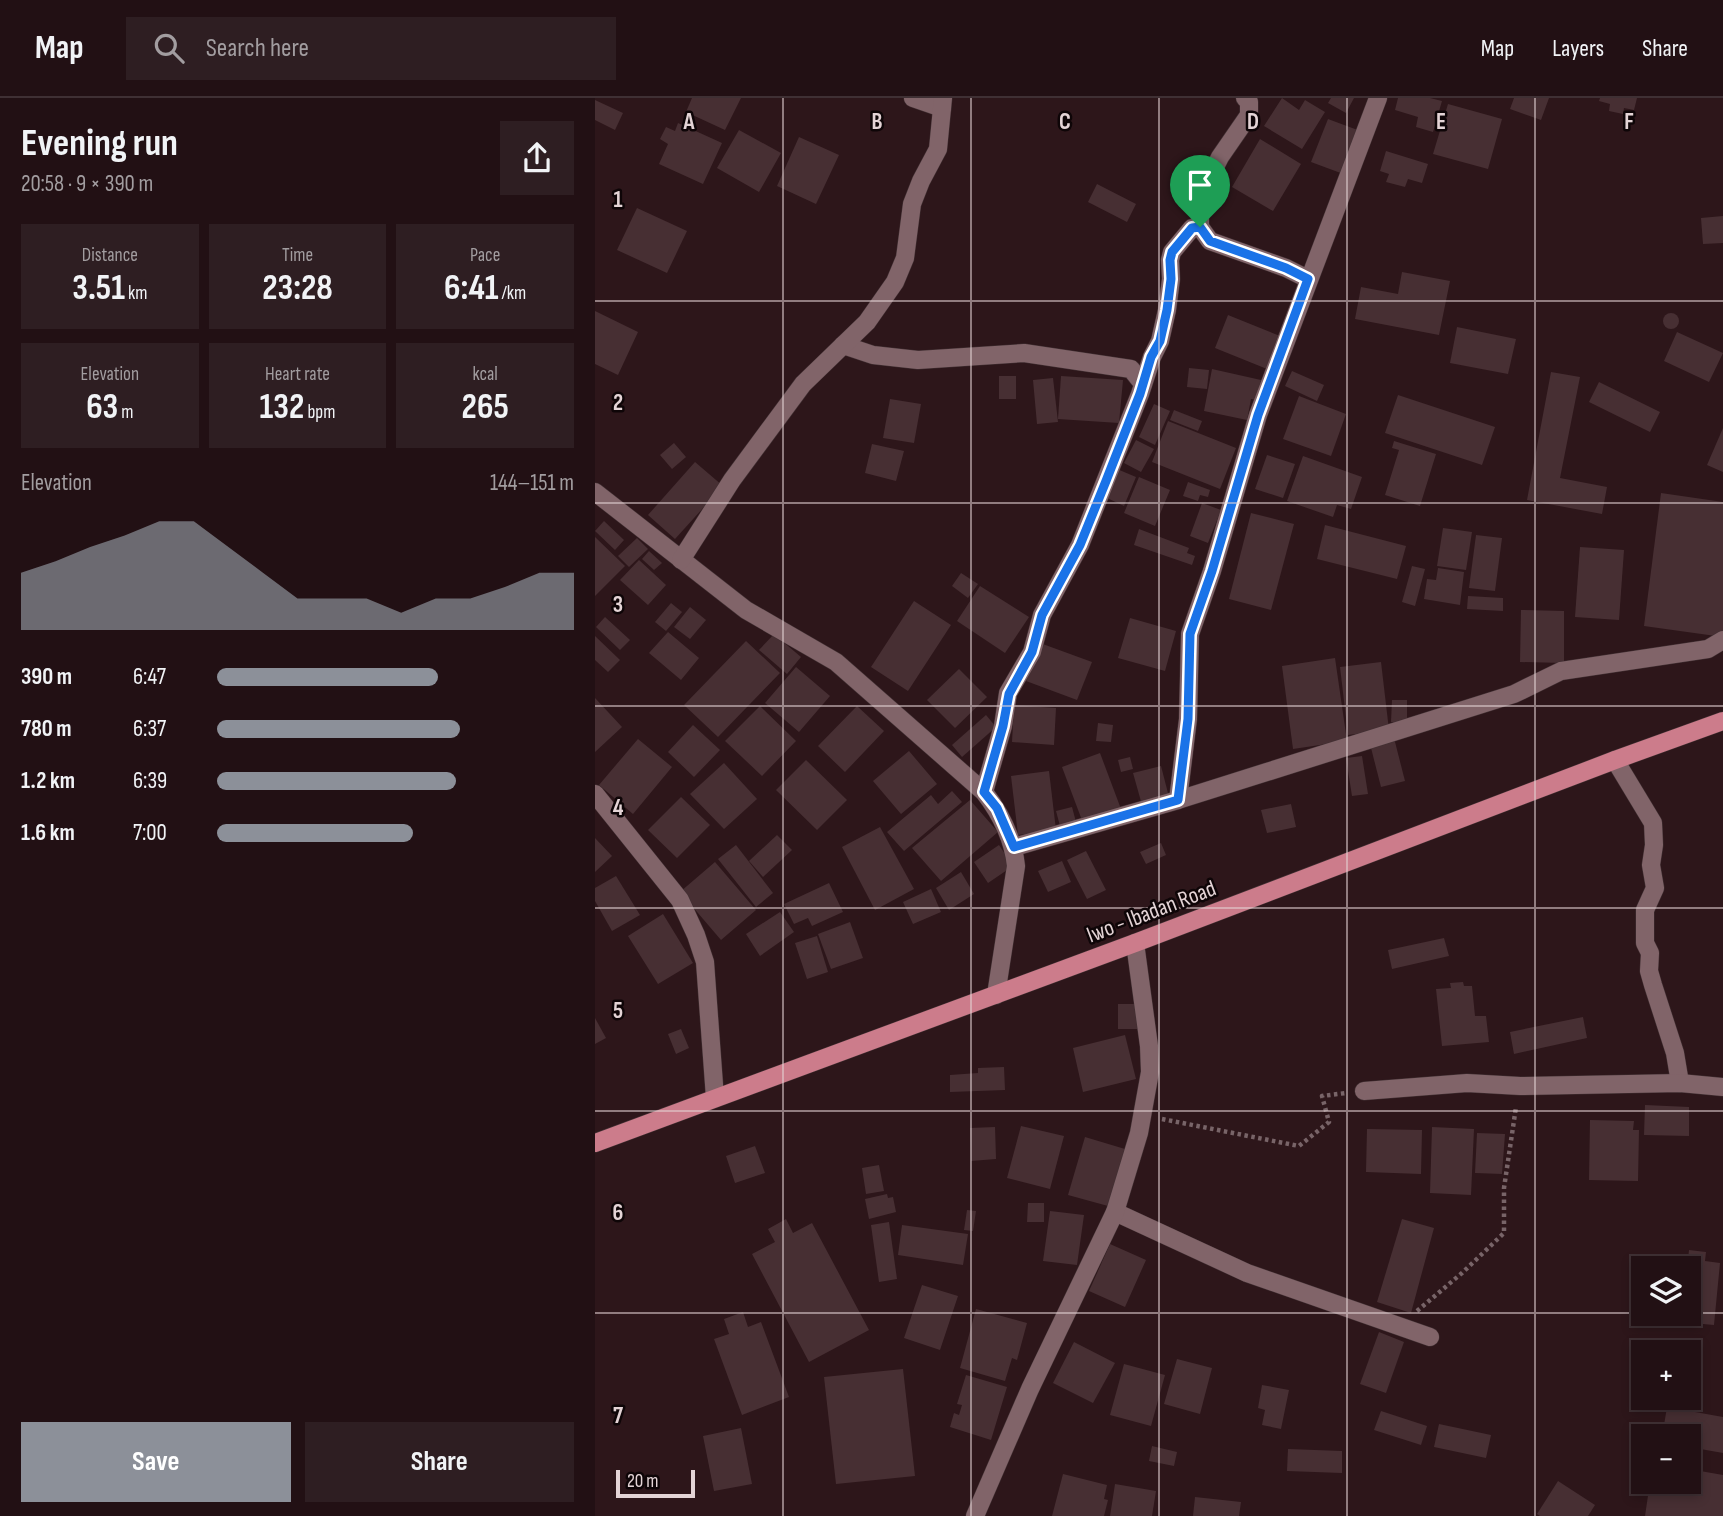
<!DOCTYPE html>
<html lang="en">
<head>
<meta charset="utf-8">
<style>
  :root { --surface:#221014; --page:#2e1e22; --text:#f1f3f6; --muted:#a29da0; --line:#3f3034; --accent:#8c9099 }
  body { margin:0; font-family:"Sofia Sans Condensed",sans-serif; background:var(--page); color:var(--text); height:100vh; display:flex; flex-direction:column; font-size:26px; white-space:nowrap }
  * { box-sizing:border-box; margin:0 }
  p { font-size:23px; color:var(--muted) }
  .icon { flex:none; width:38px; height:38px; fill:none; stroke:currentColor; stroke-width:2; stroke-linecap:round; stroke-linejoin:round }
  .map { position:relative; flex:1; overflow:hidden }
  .panel { display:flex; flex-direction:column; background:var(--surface); width:595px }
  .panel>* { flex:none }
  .fabs { position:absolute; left:1036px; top:1158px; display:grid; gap:14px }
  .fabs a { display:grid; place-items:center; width:70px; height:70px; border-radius:0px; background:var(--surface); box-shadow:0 4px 10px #0003,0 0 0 2px var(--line); font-size:35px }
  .scale { position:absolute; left:21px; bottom:18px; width:79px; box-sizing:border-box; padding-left:7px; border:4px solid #e4d4d6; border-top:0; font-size:19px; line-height:24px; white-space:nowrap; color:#e4d4d6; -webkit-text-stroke:5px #0e0507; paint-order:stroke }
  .pin { position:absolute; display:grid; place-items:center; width:60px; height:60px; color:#fff; margin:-72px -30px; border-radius:50% 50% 50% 0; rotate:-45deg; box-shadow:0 0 7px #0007 }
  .pin .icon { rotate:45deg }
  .round { display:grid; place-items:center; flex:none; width:74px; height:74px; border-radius:0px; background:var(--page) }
  .summary { display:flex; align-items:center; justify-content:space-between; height:119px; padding:0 21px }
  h1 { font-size:38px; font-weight:700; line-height:52px }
  .figures { display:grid; grid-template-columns:repeat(3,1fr); gap:10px; height:119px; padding:7px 21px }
  .figures div { display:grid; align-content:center; border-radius:0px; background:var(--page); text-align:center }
  .figures b { font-size:35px; font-weight:700 }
  .figures small { font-size:19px; font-weight:400 }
  .figures p { font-size:19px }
  .chart { height:196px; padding:14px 21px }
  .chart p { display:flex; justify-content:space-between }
  .chart svg { width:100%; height:126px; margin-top:7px; fill:var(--accent); opacity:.7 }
  .action { display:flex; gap:14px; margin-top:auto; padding:14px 21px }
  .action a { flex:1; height:80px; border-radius:0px; background:var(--accent); color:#fff; font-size:28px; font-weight:700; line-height:80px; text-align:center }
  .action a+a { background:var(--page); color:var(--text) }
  ul { padding:0 21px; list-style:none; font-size:23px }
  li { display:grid; grid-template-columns:112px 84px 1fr; align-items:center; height:52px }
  li i { height:18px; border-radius:9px; background:var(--accent) }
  header { display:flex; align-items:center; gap:42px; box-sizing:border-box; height:98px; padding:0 35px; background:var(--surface); border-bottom:2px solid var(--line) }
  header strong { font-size:33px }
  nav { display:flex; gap:38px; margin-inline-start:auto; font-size:24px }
  .search { width:490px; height:63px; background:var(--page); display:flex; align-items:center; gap:18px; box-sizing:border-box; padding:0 24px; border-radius:0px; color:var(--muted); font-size:26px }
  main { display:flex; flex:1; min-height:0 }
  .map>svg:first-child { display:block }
  .building { fill:#472f33 }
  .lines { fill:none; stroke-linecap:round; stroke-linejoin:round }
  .minor-casing { stroke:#423134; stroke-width:19 }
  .primary-casing { stroke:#423134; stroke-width:19 }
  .path { stroke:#786468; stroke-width:4.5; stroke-dasharray:3.5 3.5; stroke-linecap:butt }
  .minor { stroke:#816469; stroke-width:18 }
  .primary { stroke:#cc7c8b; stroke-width:18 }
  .route-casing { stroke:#fff; stroke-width:14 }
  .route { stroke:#1a73e8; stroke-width:9 }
  .grid { fill:none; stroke:#e4d4d6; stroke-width:2; stroke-opacity:0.55 }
  .labels { text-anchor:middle; stroke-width:5; stroke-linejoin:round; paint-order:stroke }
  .street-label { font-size:23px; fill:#e4d4d6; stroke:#0e0507 }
  .grid-label { font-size:23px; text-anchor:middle; font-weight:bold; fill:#e4d4d6; stroke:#0e0507; stroke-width:5; stroke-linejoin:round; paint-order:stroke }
</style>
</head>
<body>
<header>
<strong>Map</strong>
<div class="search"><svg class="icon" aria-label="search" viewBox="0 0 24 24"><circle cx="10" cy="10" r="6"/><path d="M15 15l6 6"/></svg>Search here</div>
<nav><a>Map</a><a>Layers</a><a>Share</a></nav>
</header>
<main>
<section class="panel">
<div class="summary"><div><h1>Evening run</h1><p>20:58 · 9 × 390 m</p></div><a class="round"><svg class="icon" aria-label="share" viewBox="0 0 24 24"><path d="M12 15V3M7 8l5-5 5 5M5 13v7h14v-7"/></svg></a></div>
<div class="figures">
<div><p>Distance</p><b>3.51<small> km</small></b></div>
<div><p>Time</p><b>23:28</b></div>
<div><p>Pace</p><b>6:41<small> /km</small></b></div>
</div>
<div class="figures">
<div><p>Elevation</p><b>63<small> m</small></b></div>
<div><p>Heart rate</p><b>132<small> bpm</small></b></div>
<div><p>kcal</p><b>265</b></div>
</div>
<div class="chart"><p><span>Elevation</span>144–151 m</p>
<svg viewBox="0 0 160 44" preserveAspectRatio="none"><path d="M0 44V24L10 20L20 15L30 11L40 6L50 6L60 15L70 24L80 33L90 33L100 33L110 38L120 33L130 33L140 29L150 24L160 24V44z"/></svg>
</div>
<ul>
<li><b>390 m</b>6:47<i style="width:62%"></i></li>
<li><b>780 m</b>6:37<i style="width:68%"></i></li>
<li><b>1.2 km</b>6:39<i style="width:67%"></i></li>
<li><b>1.6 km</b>7:00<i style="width:55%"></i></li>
</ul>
<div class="action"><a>Save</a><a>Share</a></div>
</section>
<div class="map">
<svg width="1128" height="1418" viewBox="0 0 1128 1418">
  <rect width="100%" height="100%" fill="#2d161a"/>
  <g class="building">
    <polygon points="97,0 146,0 130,32 91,14"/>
    <polygon points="687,0 704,12 710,2 730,14 707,51 669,28"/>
    <polygon points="736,0 759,0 751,15 733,5"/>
    <polygon points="803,0 835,0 847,3 838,34 821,29 823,19 800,12"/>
    <polygon points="919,0 954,0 946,22 915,11"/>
    <polygon points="1005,0 1042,0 1039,12 1029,10 1028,16 1014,13 1015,6 1004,3"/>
    <polygon points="0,2 28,15 20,32 0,22"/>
    <polygon points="853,6 907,21 893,71 838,56"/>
    <polygon points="733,21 768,34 751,77 716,64"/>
    <polygon points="83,25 127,45 108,86 64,66 73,46 65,41 71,29 80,33"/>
    <polygon points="144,32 186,55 164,94 122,70"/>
    <polygon points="204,39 244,57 221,106 182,88"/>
    <polygon points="665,41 706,66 678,113 637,89"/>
    <polygon points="791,53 833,66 827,85 813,81 810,89 791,84 794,76 785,73"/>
    <polygon points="502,86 541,106 532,124 493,104"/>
    <polygon points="42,110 92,133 72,175 22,152"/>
    <polygon points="1128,118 1128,145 1108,146 1106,120"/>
    <polygon points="807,174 855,183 844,237 760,221 766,189 803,196"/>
    <polygon points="0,213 43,234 23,277 0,266"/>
    <circle cx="1076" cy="223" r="8"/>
    <polygon points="633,217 685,238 672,271 620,250"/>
    <polygon points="862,229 921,241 913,276 855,265"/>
    <polygon points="1082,234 1128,255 1114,284 1069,263"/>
    <polygon points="594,270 614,272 612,291 592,289"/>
    <polygon points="617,271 666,282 661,302 656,301 652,322 609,313"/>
    <polygon points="697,273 729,287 722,303 690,288"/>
    <polygon points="956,274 985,279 965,380 1012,389 1007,416 932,402"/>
    <rect x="404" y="278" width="17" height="23"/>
    <polygon points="466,278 528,282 524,325 463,321"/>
    <polygon points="458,280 463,324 442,326 438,282"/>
    <polygon points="1004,284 1065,314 1055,334 994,304"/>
    <polygon points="803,297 900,329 887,367 790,335"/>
    <polygon points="704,298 751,316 736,358 688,341"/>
    <polygon points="295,301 326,306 319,345 288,340"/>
    <polygon points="559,306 575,313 560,347 544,339"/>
    <polygon points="579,312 607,323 603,333 575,322"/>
    <polygon points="573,323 641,350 625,391 557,364"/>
    <polygon points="1128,330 1128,374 1112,367"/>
    <polygon points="541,342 559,351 546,374 529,365"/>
    <polygon points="799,343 841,356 825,408 790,397 804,352 797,350"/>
    <polygon points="79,345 91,359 77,371 65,357"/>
    <polygon points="277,346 309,353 301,383 270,375"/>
    <polygon points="672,357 700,366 688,400 660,391"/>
    <polygon points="708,358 767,379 756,411 742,407 738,419 692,403"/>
    <polygon points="100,364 128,388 80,441 53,417"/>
    <polygon points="522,371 541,379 529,408 510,399"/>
    <polygon points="544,379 575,392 560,428 529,415"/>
    <polygon points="593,384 615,392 613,399 605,397 603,403 588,398"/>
    <polygon points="1066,395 1128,404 1128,539 1049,528"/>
    <polygon points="607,405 626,412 613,445 595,438"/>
    <polygon points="656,415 699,426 676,512 634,501"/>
    <polygon points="9,423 29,442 20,452 0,433"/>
    <polygon points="730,427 811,448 802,481 722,461"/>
    <polygon points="848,430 877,434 871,472 842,468"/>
    <polygon points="544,431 594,450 592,455 600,458 597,467 539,447"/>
    <polygon points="881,437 907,440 900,493 874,490"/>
    <polygon points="0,439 30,468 0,498"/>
    <polygon points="42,440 53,451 34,469 23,458"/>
    <polygon points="985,449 1029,452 1024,522 980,519"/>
    <polygon points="54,453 67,465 59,472 47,461"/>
    <polygon points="44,462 71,487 53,507 25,482"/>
    <polygon points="817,468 830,471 820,508 807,504"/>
    <polygon points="843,470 869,474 865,507 829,501 832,481 841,482"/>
    <polygon points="366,475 383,486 373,500 357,488"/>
    <polygon points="385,488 434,519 410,555 362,523"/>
    <polygon points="873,498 908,500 908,513 872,511"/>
    <polygon points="319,503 356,527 313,593 276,569"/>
    <polygon points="76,505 87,514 71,533 60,524"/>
    <polygon points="95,509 111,522 95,541 79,529"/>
    <polygon points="926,512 969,513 969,565 925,564"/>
    <polygon points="10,519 35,542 25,552 1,529"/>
    <polygon points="535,520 581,533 570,573 523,560"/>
    <polygon points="73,534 104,560 86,582 54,555"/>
    <polygon points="179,536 206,559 192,576 164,552"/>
    <polygon points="0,538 25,562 13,574 0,562"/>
    <polygon points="151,543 185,575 123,639 89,607"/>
    <polygon points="445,545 497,564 482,602 431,583"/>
    <polygon points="740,560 752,643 698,651 687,568"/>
    <polygon points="786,564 794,632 753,637 745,569"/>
    <polygon points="201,569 235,598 204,634 170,605"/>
    <polygon points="364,571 392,599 360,630 332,602"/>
    <polygon points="0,600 27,629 0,654"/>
    <polygon points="797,602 812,602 812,624 796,624"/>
    <polygon points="419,607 461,610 459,647 417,644"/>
    <polygon points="165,608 201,643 167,678 130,643"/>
    <polygon points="262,608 289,633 250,674 223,648"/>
    <polygon points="391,617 401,629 367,659 357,647"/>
    <polygon points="503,625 518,627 516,644 501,643"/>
    <polygon points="98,627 125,652 99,679 73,654"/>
    <polygon points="799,640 810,683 786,689 775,646"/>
    <polygon points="43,641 77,669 38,716 4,687"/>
    <polygon points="314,653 342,686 306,716 278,683"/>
    <polygon points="505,655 526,711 488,725 467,669"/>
    <polygon points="767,658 773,696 757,698 751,660"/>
    <polygon points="535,659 538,671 526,674 523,662"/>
    <polygon points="211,662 252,702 222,732 181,692"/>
    <polygon points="129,665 162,701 129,731 95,696"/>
    <polygon points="566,668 574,699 547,707 538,675"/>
    <polygon points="454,673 461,732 423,737 416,678"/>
    <polygon points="357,693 367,704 309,753 292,734 336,697 343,706"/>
    <polygon points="86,699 115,727 82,760 53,732"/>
    <polygon points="375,702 403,734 346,783 317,750"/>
    <polygon points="696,706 701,729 672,735 666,712"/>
    <polygon points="477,709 481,724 465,728 461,713"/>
    <polygon points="285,729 319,791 280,812 247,749"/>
    <polygon points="182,737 197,752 168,779 154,763"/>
    <polygon points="0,740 17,758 0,774"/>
    <polygon points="566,745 571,757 551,766 545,754"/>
    <polygon points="141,747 178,795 161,809 123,761"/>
    <polygon points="404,747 418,768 393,785 379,764"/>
    <polygon points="491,753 511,792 492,801 472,762"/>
    <polygon points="467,763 476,784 453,794 443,773"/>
    <polygon points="120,764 161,812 126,842 85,794"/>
    <polygon points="366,774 379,796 354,812 341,790"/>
    <polygon points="21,778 45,817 17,833 0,803 0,790"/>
    <polygon points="234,785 248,814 217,828 213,820 199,826 189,806"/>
    <polygon points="336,791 346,814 318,826 308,804"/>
    <polygon points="185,814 199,834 165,858 151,836"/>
    <polygon points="68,816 98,865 63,886 33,838"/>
    <polygon points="255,824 268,860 236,871 223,836"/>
    <polygon points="222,838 233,874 212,881 200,845"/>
    <polygon points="849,840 854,858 797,871 793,852"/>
    <polygon points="868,884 869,888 877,888 880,918 891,918 894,944 847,948 841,891 856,890 855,885"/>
    <polygon points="523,906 544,906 545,931 523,931"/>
    <polygon points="988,919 992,940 919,956 915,934"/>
    <polygon points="0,920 11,940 0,946"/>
    <polygon points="86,931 94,950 81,956 73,936"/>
    <polygon points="530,937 541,981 488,994 478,950"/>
    <polygon points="409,969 410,992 355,994 355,977 383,975 383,970"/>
    <polygon points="1050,1007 1094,1009 1094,1038 1049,1037"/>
    <polygon points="995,1022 1039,1023 1038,1032 1044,1032 1043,1083 994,1082"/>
    <polygon points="426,1028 469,1038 455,1091 412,1080"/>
    <polygon points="400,1029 401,1061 376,1063 375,1030"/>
    <polygon points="837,1029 879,1031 876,1097 835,1095"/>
    <polygon points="772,1031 827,1032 826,1076 771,1074"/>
    <polygon points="882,1035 910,1036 907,1076 880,1075"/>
    <polygon points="490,1039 530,1051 513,1108 473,1097"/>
    <polygon points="160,1048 170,1075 140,1085 131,1058"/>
    <polygon points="284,1067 289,1093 271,1096 267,1070"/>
    <polygon points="292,1096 293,1100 298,1099 301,1114 274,1121 270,1101"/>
    <polygon points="433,1105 449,1105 449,1124 432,1124"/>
    <polygon points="372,1112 381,1113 378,1133 369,1132"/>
    <polygon points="455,1113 489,1117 482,1167 448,1163"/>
    <polygon points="191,1121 198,1135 217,1125 274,1232 214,1264 157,1156 180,1144 173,1131"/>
    <polygon points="807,1121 839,1130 816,1215 782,1204"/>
    <polygon points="294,1124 302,1181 284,1184 276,1127"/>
    <polygon points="307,1127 373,1136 368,1167 303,1157"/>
    <polygon points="515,1146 551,1162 530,1209 494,1193"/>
    <polygon points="1094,1152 1111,1154 1110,1163 1125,1165 1119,1227 1064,1222 1065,1216 1094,1216 1094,1171 1070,1171 1071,1159 1093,1161"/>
    <polygon points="327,1187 363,1198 345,1252 309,1240"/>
    <polygon points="381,1211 432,1225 422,1262 417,1260 410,1283 365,1270"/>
    <polygon points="148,1214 153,1229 166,1224 194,1299 147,1317 119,1241 134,1236 129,1221"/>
    <polygon points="784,1234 809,1244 791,1295 765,1286"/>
    <polygon points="479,1244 520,1265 498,1305 458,1285"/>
    <polygon points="582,1261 617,1270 605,1316 569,1306"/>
    <polygon points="529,1266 570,1277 556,1328 515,1317"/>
    <polygon points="308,1271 320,1378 241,1386 229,1279"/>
    <polygon points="371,1277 412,1289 396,1342 355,1329 359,1315 364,1317 367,1307 362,1306"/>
    <polygon points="667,1287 694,1292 686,1331 667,1327 670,1312 663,1310"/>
    <polygon points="1072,1309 1128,1319 1128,1355 1094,1349 1094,1339 1067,1339"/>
    <polygon points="786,1313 832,1328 826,1347 779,1332"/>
    <polygon points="844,1326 896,1337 891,1360 839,1349"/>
    <polygon points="146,1330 157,1386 119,1393 108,1338"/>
    <polygon points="557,1348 582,1354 579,1368 554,1363"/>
    <polygon points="693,1351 747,1353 747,1375 692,1373"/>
    <polygon points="1094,1371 1128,1377 1128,1418 1050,1418 1055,1384 1094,1384"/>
    <polygon points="468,1376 512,1387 509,1401 513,1402 509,1418 457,1418"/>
    <polygon points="963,1383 1000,1407 993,1418 945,1418 942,1416"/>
    <polygon points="520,1386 561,1393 557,1418 515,1418"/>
    <polygon points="600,1399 646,1404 644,1418 598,1418"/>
  </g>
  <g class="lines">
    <defs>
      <g id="minor">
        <polyline points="318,0 347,10"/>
        <polyline points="650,0 654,4 654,17 625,59 613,83 605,117 605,129 615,143 691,170 713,181"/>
        <polyline points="248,247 278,257 323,262 429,255 536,271 548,286"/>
        <path d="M 0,394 L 151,512 L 241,564 L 389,694 C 406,716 418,740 421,768 L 401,897"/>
        <polyline points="86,462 137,382 208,286 272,224 300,184 310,160 317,106 326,83 343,51 348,0"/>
        <polyline points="1020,662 1058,725 1059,747 1056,767 1060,790 1050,812 1050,845 1055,855 1054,873 1058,887 1080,955 1085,985"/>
        <polyline points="389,694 408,628 413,595 437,554 447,517 485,447 545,296 557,259 565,243 572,212 576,181 575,162 577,154 597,130 605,129"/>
        <polyline points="0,696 85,802 101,837 110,864 120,1000"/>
        <polyline points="583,702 593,621 595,536 617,473 663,317 783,0"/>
        <polyline points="419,749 583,702 919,596 966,573 1113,551 1128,542"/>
        <polyline points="769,993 872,985 925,988 1085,985 1128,989"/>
        <polyline points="520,1114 652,1175 835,1239"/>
        <polyline points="380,1418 435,1291 520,1114 544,1035 555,974 554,948 540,845"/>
      </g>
      <polyline id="primary" points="0,1045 540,845 1020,662 1128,623"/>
    </defs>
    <use href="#minor" class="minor-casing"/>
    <use href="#primary" class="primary-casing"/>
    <g class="path">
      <polyline points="567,1021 704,1048 734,1024 727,998 751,995"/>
      <polyline points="822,1213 867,1175 909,1135 909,1090 921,1009"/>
    </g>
    <use href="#minor" class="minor"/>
    <use href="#primary" class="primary"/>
  </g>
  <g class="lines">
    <defs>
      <polygon id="route" points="605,129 615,143 691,170 713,181 663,317 617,473 595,536 593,621 583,702 419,749 402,710 389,694 408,628 414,596 437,554 447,517 485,447 511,383 545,296 556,259 565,243 572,212 576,181 575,162 577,154 597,130"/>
    </defs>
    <use href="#route" class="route-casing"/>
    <use href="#route" class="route"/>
  </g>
  <path class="grid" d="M 188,0 L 188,1418M 376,0 L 376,1418M 564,0 L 564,1418M 752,0 L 752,1418M 940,0 L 940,1418M 0,203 L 1128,203M 0,405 L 1128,405M 0,608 L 1128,608M 0,810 L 1128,810M 0,1013 L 1128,1013M 0,1215 L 1048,1215M 1094,1215 L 1128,1215"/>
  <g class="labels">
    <g class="street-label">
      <text transform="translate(556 813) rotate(-21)" y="8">Iwo - Ibadan Road</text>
    </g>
  </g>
  <g class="grid-label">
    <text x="94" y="31">A</text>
    <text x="282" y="31">B</text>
    <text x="470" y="31">C</text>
    <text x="658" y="31">D</text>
    <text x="846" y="31">E</text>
    <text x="1034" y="31">F</text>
    <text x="23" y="109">1</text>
    <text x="23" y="312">2</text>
    <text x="23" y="514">3</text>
    <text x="23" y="717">4</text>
    <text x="23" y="920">5</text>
    <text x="23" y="1122">6</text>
    <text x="23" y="1325">7</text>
  </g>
</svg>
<div class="fabs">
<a><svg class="icon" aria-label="layers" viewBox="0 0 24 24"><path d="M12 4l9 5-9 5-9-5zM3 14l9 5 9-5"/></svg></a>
<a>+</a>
<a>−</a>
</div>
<div class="scale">20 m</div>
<div class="pin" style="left:605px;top:129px;background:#1e9e55"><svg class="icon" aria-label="arrive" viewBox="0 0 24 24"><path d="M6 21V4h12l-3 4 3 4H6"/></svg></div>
</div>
</main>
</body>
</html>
